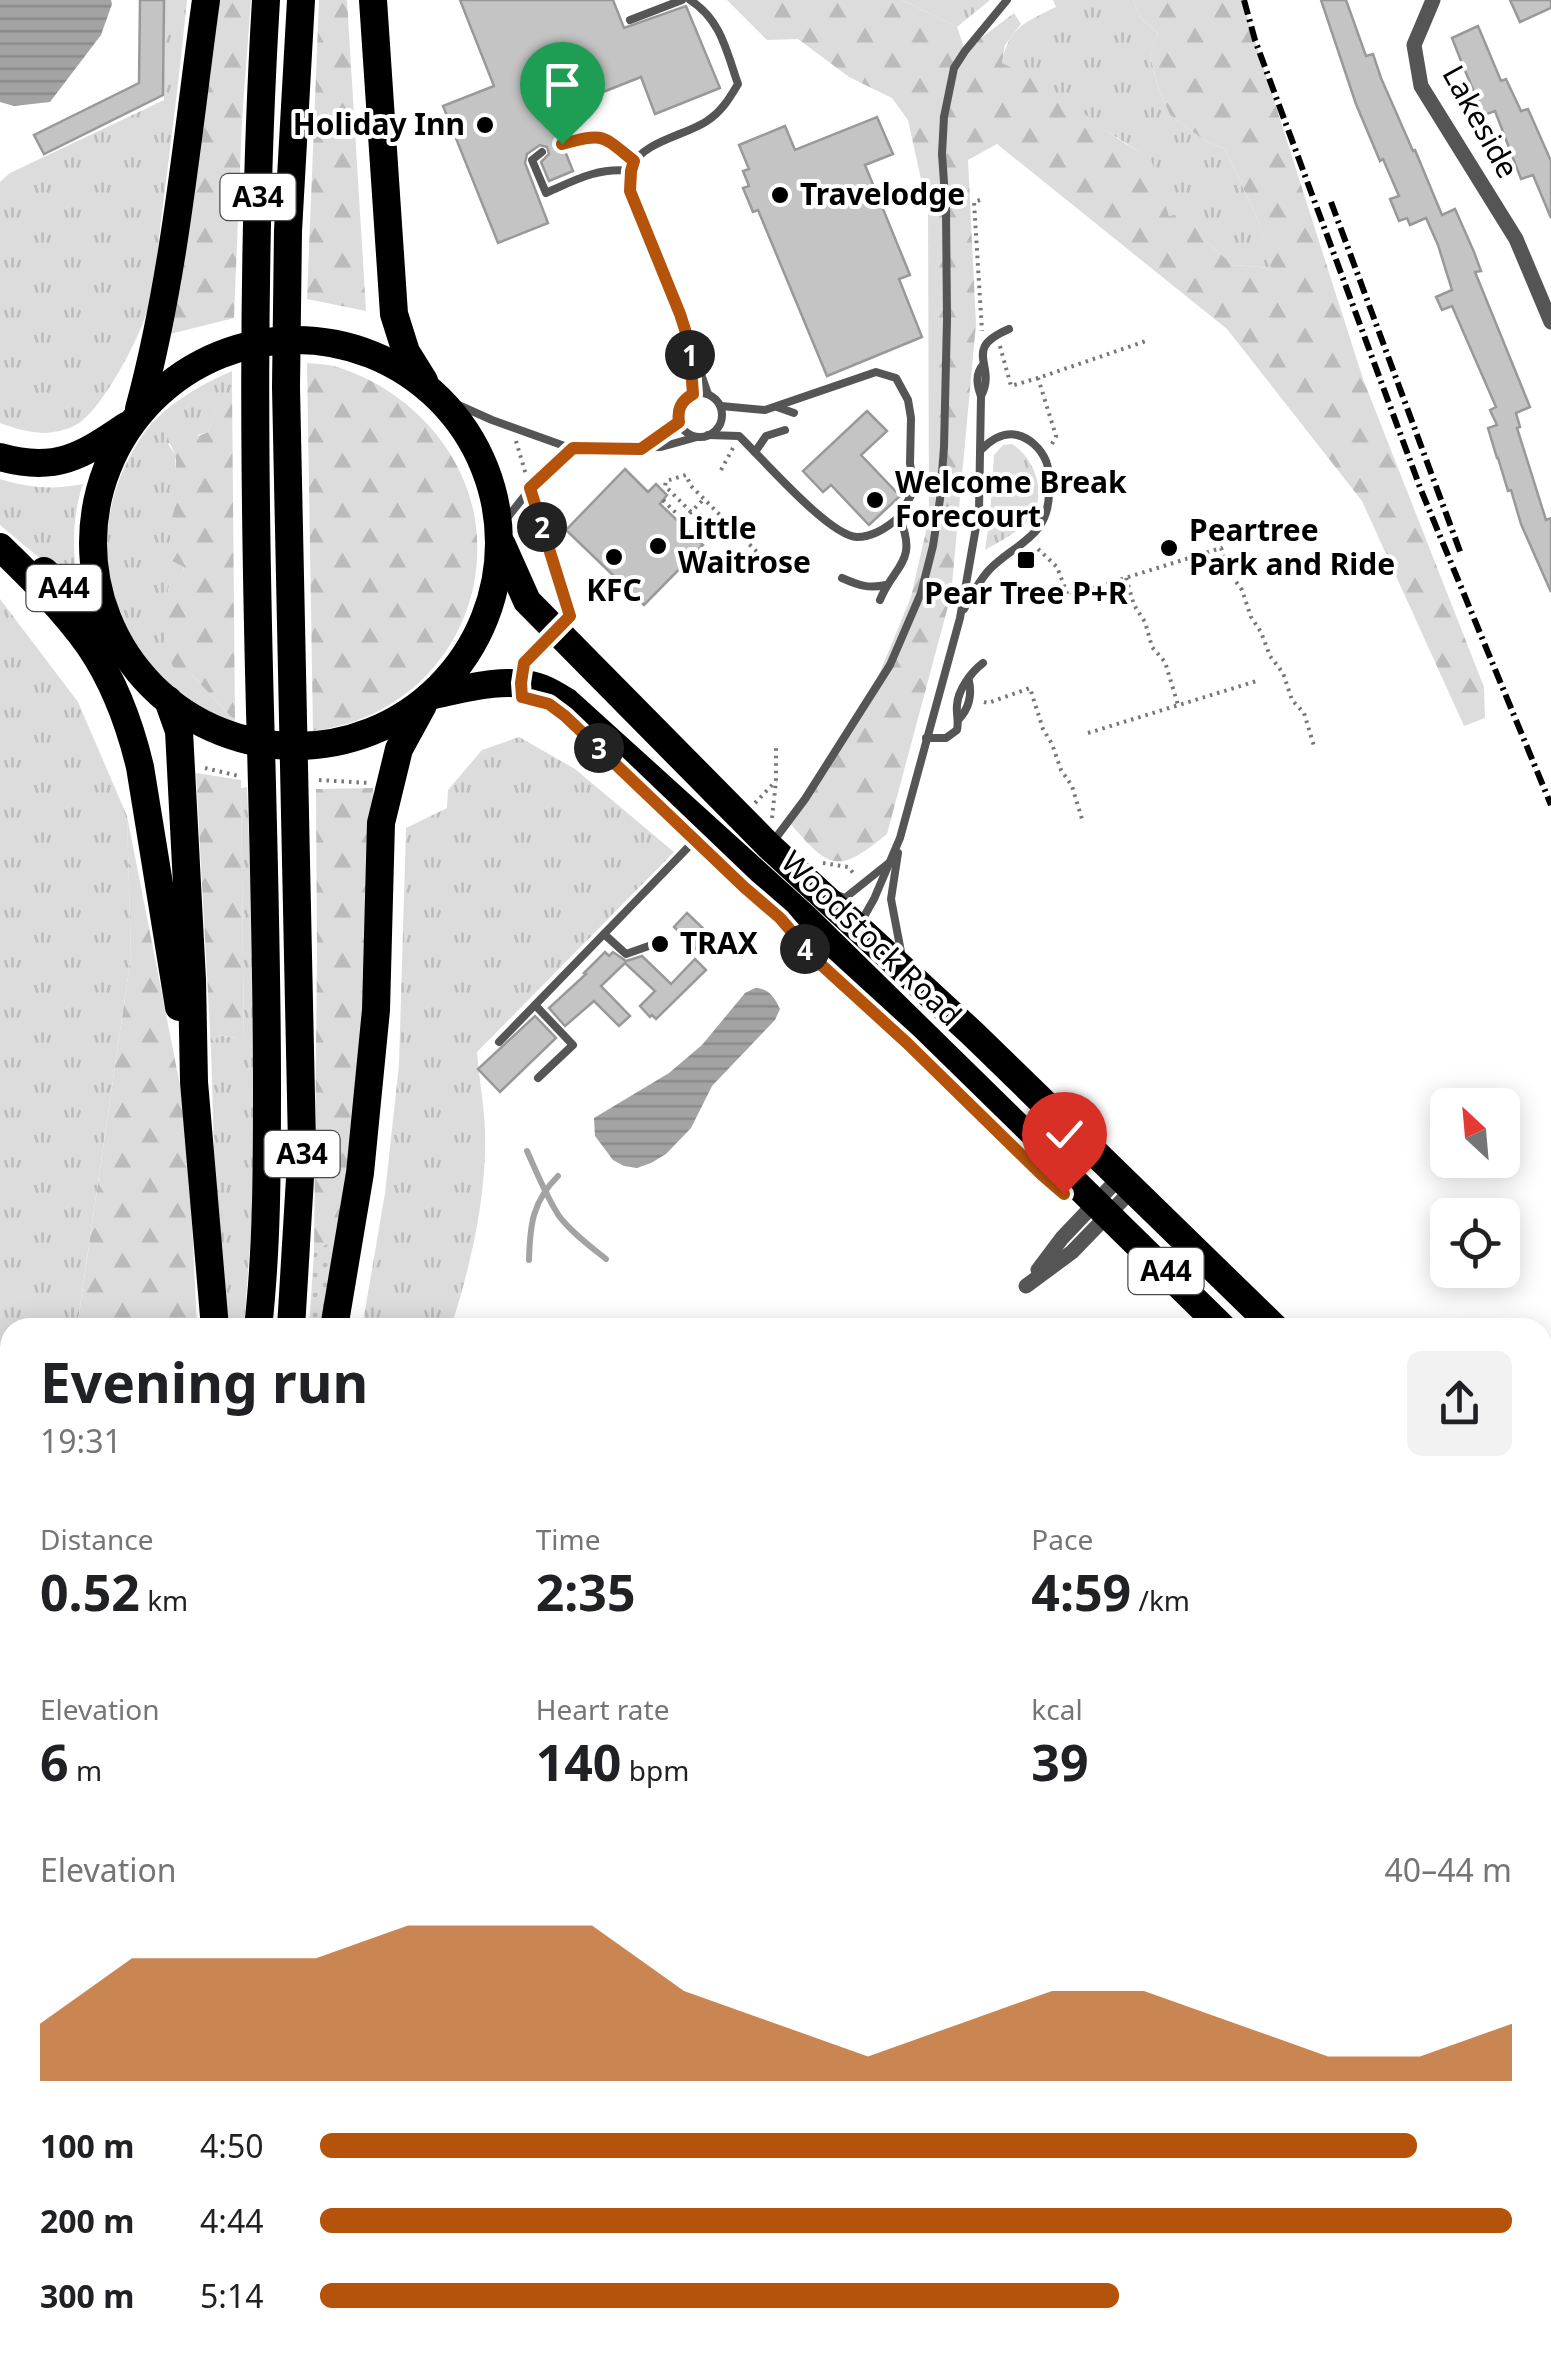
<!DOCTYPE html>
<html lang="en">
<head>
<meta charset="utf-8">
<style>
  :root { --surface:#fff; --page:#f2f2f2; --text:#202124; --muted:#757577; --accent:#b45309 }
  body { margin:0; font-family:"Noto Sans",sans-serif; background:var(--page); color:var(--text); height:100vh; display:flex; flex-direction:column; font-size:38px; white-space:nowrap }
  * { box-sizing:border-box; margin:0 }
  p { font-size:32px; color:var(--muted) }
  .icon { flex:none; width:55px; height:55px; fill:none; stroke:currentColor; stroke-width:2; stroke-linecap:round; stroke-linejoin:round }
  .map { position:relative; flex:1; overflow:hidden }
  .details { position:absolute; left:0px; top:1318px; width:1552px; height:1038px; display:flex; flex-direction:column; background:var(--surface); border-radius:30px 30px 0 0; box-shadow:0 5px 25px #0003 }
  .details>* { flex:none }
  .needle { width:65px; rotate:334deg }
  .tools { position:absolute; left:1430px; top:1088px; display:grid; gap:20px }
  .tools a { display:grid; place-items:center; width:90px; height:90px; border-radius:15px; background:var(--surface); box-shadow:0 5px 25px #0003; font-size:50px }
  .pin { position:absolute; display:grid; place-items:center; width:85px; height:85px; color:#fff; margin:-102px -42px; border-radius:50% 50% 50% 0; rotate:-45deg; box-shadow:0 0 10px #0007 }
  .pin .icon { rotate:45deg }
  .km { position:absolute; width:50px; height:50px; margin:-25px; border-radius:50%; background:#222; color:#fff; font-size:28px; line-height:50px; text-align:center }
  .round { display:grid; place-items:center; flex:none; width:105px; height:105px; border-radius:15px; background:var(--page) }
  .headline { display:flex; align-items:center; justify-content:space-between; height:170px; padding:0 40px }
  h1 { font-size:55px; font-weight:700; line-height:75px }
  .metrics { display:grid; grid-template-columns:repeat(3,1fr); gap:15px; height:170px; padding:10px 40px }
  .metrics div { display:grid; align-content:center }
  .metrics b { font-size:50px; font-weight:700 }
  .metrics small { font-size:28px; font-weight:400 }
  .metrics p { font-size:28px }
  .chart { height:280px; padding:20px 40px }
  .chart p { display:flex; justify-content:space-between }
  .chart svg { width:100%; height:180px; margin-top:10px; fill:var(--accent); opacity:.7 }
  ul { padding:0 40px; list-style:none; font-size:32px }
  li { display:grid; grid-template-columns:160px 120px 1fr; align-items:center; height:75px }
  li i { height:25px; border-radius:12px; background:var(--accent) }
  .map>svg:first-child { display:block }
  .grass { fill:url(#grass-tufts) }
  .forest { fill:url(#forest-firs) }
  .wetland { fill:url(#wetland-marsh) }
  .garden { fill:url(#garden-dots) }
  .water { fill:url(#water-rules) }
  .lines { fill:none; stroke-linecap:round; stroke-linejoin:round }
  .stream { stroke:#a3a3a3; stroke-width:6 }
  .building { fill:#c4c4c4; stroke:#999; stroke-width:2.5 }
  .path { stroke:#777; stroke-width:4; stroke-dasharray:2.5 5; stroke-linecap:butt }
  .service { stroke:#555; stroke-width:8 }
  .minor { stroke:#555; stroke-width:15 }
  .trunk { stroke:#000; stroke-width:28 }
  .rail { stroke:#000; stroke-width:6; stroke-dasharray:15 5 2.5 5; stroke-linecap:butt }
  .route-casing { stroke:#fff; stroke-width:20 }
  .route { stroke:#b45309; stroke-width:12 }
  .poi-dot { fill:#000; stroke:#fff; stroke-width:4 }
  .labels { text-anchor:middle; stroke-width:8; stroke-linejoin:round; paint-order:stroke }
  .shield { fill:#fff; stroke:#4c4c4c; stroke-width:2.5 }
  .shield-label { font-size:28px; font-weight:bold; fill:#000 }
  .street-label { font-size:30px; fill:#000; stroke:#fff }
  .poi-label { font-size:30px; font-weight:bold; fill:#000; stroke:#fff; text-anchor:start }
</style>
</head>
<body>
<div class="map">
<svg width="1551" height="2354" viewBox="0 0 1551 2354">
  <defs>
    <pattern id="grass-tufts" width="24" height="20" patternUnits="userSpaceOnUse" patternTransform="scale(2.5)"><rect width="24" height="20" fill="#dcdcdc"/><path d="M3 7l-1-3M5 7V3M7 7l1-3M15 17l-1-3M17 17v-4M19 17l1-3" fill="none" stroke="#bbb"/></pattern>
    <pattern id="forest-firs" width="22" height="20" patternUnits="userSpaceOnUse" patternTransform="scale(2.5)"><rect width="22" height="20" fill="#dcdcdc"/><path d="M5 1l3.5 6h-7zM16 11l3.5 6h-7z" fill="#bbb"/></pattern>
    <pattern id="wetland-marsh" width="20" height="14" patternUnits="userSpaceOnUse" patternTransform="scale(2.5)"><rect width="20" height="14" fill="#dcdcdc"/><path d="M1 5h8M5 5V1M11 12h8M15 12V8" fill="none" stroke="#bbb"/></pattern>
    <pattern id="garden-dots" width="8" height="8" patternUnits="userSpaceOnUse" patternTransform="scale(2.5)"><rect width="8" height="8" fill="#dcdcdc"/><path d="M2 2h.1M6 6h.1" fill="none" stroke="#bbb" stroke-width="1.8" stroke-linecap="round"/></pattern>
    <pattern id="water-rules" width="6" height="5" patternUnits="userSpaceOnUse" patternTransform="scale(2.5)"><rect width="6" height="5" fill="#a3a3a3"/><path d="M0 2.5h6" fill="none" stroke="#8b8b8b"/></pattern>
  </defs>
  <rect width="100%" height="100%" fill="#fff"/>
  <g class="grass">
    <path d="M 165,0 L 187,0 C 180,71 171,142 162,213 C 158,243 157,275 149,304 C 143,333 100,415 74,426 C 48,438 25,432 0,423 L 0,182 L 10,173 L 164,100 Z"/>
    <polygon points="902,0 990,0 957,27"/>
    <path d="M 1053,0 L 1133,0 L 1141,18 L 1158,33 L 1150,55 L 1158,87 L 1170,115 L 1204,140 L 1225,149 L 1259,222 L 1272,268 L 1233,265 L 1206,241 L 1188,213 L 1169,216 L 1150,159 L 1002,63 C 1008,27 1026,22 1056,7 Z"/>
    <path d="M 232,371 L 232,389 L 217,406 L 208,432 L 168,444 L 175,454 L 176,503 L 173,513 L 184,567 L 182,574 L 170,582 L 168,594 L 191,674 L 235,721 C 125,697 79,562 125,466 C 133,451 142,433 154,421 C 176,399 204,383 232,371 Z"/>
    <path d="M 1012,444 C 1034,458 1047,492 1032,516 C 1022,531 1000,541 985,550 L 990,516 L 994,455 L 1003,445 Z"/>
    <path d="M 0,479 C 29,488 53,490 83,484 C 71,520 73,553 78,590 L 0,525 Z"/>
    <polygon points="0,599 78,702 127,816 131,956 77,1327 10,1328 10,2067 0,2070"/>
    <path d="M 519,737 L 575,769 L 674,852 L 477,1052 C 479,1078 484,1104 485,1130 C 487,1196 471,1265 451,1327 L 362,1328 L 385,1193 L 399,1065 L 406,828 L 447,808 L 448,790 L 482,750 Z"/>
    <polygon points="247,787 256,1021 255,1177 244,1327 223,1327 217,1244 211,1049 217,1035 235,1038 244,1045 241,788"/>
    <polygon points="0,2146 10,2146 10,2261 0,2288"/>
    <polygon points="194,2345 366,2345 344,2354 220,2354"/>
    <polygon points="779,2345 970,2345 967,2354 807,2354"/>
  </g>
  <g class="forest">
    <polygon points="218,0 251,0 242,120 234,318 170,334"/>
    <polygon points="319,0 347,0 366,311 307,299"/>
    <path d="M 727,0 L 902,0 L 957,27 L 965,50 L 1014,13 L 1021,24 L 1005,45 L 1002,63 L 1043,83 L 1118,139 L 1151,159 L 1169,216 L 1188,212 L 1206,241 L 1233,265 L 1271,268 L 1259,222 L 1225,149 L 1204,140 L 1170,115 L 1158,87 L 1150,54 L 1158,33 L 1141,18 L 1133,0 L 1242,0 L 1363,379 L 1484,687 L 1485,718 L 1464,726 L 1362,501 L 1227,329 L 997,144 L 968,160 L 976,324 L 951,595 L 887,834 C 838,874 830,870 790,823 L 866,706 L 911,597 L 929,518 L 928,211 L 908,120 L 892,98 L 849,77 L 798,39 L 767,40 Z"/>
    <path d="M 307,363 C 317,364 328,364 337,367 C 408,389 467,451 476,526 C 488,630 415,719 313,731 Z"/>
    <path d="M 232,389 L 235,721 L 191,674 L 174,669 L 166,651 L 162,614 L 170,581 L 182,574 L 184,567 L 172,561 C 168,543 170,520 176,503 L 169,490 C 173,480 178,466 175,455 C 171,442 167,445 168,429 L 189,421 L 198,436 L 208,432 L 217,405 Z"/>
    <polygon points="196,773 241,780 244,1047 235,1038 218,1035 211,1049"/>
    <polygon points="373,788 369,924 359,1072 336,1249 329,1244 314,1252 317,956 316,789"/>
    <polygon points="127,816 187,1121 197,1327 77,1328 131,956"/>
  </g>
  <polygon class="wetland" points="63,2345 139,2345 161,2354 58,2354"/>
  <polygon class="garden" points="329,1243 336,1249 322,1327 309,1328 314,1252"/>
  <g class="water">
    <polygon points="0,0 111,0 112,4 101,35 50,102 14,106 0,102"/>
    <path d="M 755,988 C 769,988 775,998 780,1009 L 775,1020 L 712,1086 L 691,1128 L 666,1154 L 651,1163 L 637,1168 L 624,1166 L 613,1160 L 595,1136 L 594,1118 L 669,1073 L 702,1045 L 745,993 Z"/>
  </g>
  <g class="lines">
    <g class="stream">
      <path d="M 527,1151 C 537,1173 546,1196 559,1216 C 572,1233 590,1246 606,1259"/>
      <path d="M 529,1260 C 530,1225 532,1202 558,1176"/>
    </g>
  </g>
  <g class="building">
    <polygon points="140,0 164,0 163,95 44,154 34,135 139,83"/>
    <polygon points="460,0 613,0 624,28 686,6 720,88 655,114 641,77 550,113 559,137 555,141 555,147 559,151 565,151 573,171 549,181 541,162 549,154 547,147 540,145 527,154 525,163 548,223 498,243 443,106 494,86"/>
    <polygon points="1321,0 1346,0 1366,56 1373,54 1381,78 1413,151 1415,150 1442,215 1455,209 1474,252 1481,271 1475,272 1530,407 1516,413 1520,427 1517,428 1546,520 1551,518 1551,592 1521,524 1511,490 1508,491 1498,458 1497,458 1488,428 1497,425 1490,410 1496,407 1452,306 1442,310 1436,297 1452,290 1438,245 1426,218 1410,225 1407,218 1399,221 1390,199 1399,196 1383,159 1380,161 1356,104"/>
    <polygon points="1510,0 1551,0 1551,8 1520,22"/>
    <polygon points="1478,26 1501,81 1506,79 1521,111 1528,109 1551,161 1551,218 1533,175 1521,179 1495,111 1484,115 1463,66 1452,38"/>
    <polygon points="877,117 893,154 865,165 910,275 899,279 922,337 827,376 758,210 753,212 743,188 749,186 743,171 749,169 739,145 785,126 795,150"/>
    <polygon points="867,411 887,431 861,455 900,496 869,525 831,485 823,492 803,471"/>
    <polygon points="625,469 648,492 656,484 667,495 660,504 703,545 644,605 566,530"/>
    <polygon points="687,913 713,938 699,952 674,927"/>
    <polygon points="605,952 609,956 613,952 626,961 642,956 671,984 695,959 706,970 656,1019 652,1015 650,1017 640,1006 655,991 625,963 601,986 630,1016 619,1026 594,1001 565,1026 549,1008 586,974 584,973"/>
    <polygon points="535,1016 556,1038 500,1092 478,1069"/>
  </g>
  <g class="lines">
    <g class="path">
      <polyline points="980,200 974,202 982,331"/>
      <polyline points="1000,346 1011,386 1038,378"/>
      <polyline points="516,441 526,475"/>
      <polyline points="1052,444 1056,436 1038,378 1146,341"/>
      <polyline points="721,470 733,448"/>
      <polyline points="663,500 683,520 704,499"/>
      <polyline points="534,503 568,608"/>
      <polyline points="691,512 665,486 666,481 686,475 691,486 760,555"/>
      <polyline points="1038,549 1057,567 1068,596 1221,548 1231,575 1242,590 1251,617 1261,632 1270,656 1283,673 1292,700 1304,713 1314,746"/>
      <polyline points="1126,578 1134,605 1145,622 1152,647 1165,662 1178,705"/>
      <polyline points="527,660 541,646"/>
      <polyline points="984,702 988,703 1030,688 1043,729 1052,744 1061,770 1072,786 1082,819"/>
      <polyline points="1088,733 1260,680"/>
      <polyline points="205,768 239,776"/>
      <polyline points="319,780 369,783"/>
      <polyline points="755,803 776,781"/>
      <polyline points="772,818 776,781 776,748"/>
      <polyline points="823,863 848,867 855,875"/>
      <polyline points="1542,1550 1551,1558"/>
      <polyline points="0,2079 10,2076"/>
      <polyline points="0,2136 10,2135"/>
      <polyline points="179,2345 203,2354"/>
      <polyline points="641,2345 641,2354"/>
      <polyline points="835,2345 862,2354"/>
      <polyline points="473,2351 473,2354"/>
      <polyline points="928,2354 948,2345"/>
    </g>
    <g class="service">
      <path d="M 690,0 C 721,20 726,50 738,84 C 729,99 722,111 707,121 C 687,135 641,142 632,167 C 630,174 630,183 630,191 L 680,314 L 708,394"/>
      <polyline points="630,20 682,0"/>
      <path d="M 562,144 C 604,133 602,135 634,161"/>
      <path d="M 542,152 L 532,160 L 546,193 C 575,180 598,167 631,171"/>
      <polyline points="690,353 693,394"/>
      <circle cx="700" cy="415" r="22"/>
      <polyline points="436,395 492,420 573,449 661,447 697,437"/>
      <path d="M 981,396 C 998,364 960,350 1009,329"/>
      <path d="M 721,406 L 765,410 L 876,372 L 896,378 L 908,400 L 911,418 L 910,463 L 914,490 L 899,517 C 919,562 894,565 880,600"/>
      <polyline points="777,407 794,413"/>
      <path d="M 708,435 L 739,436 C 762,458 829,536 857,537 C 874,537 888,527 899,517"/>
      <polyline points="645,446 679,422"/>
      <polyline points="755,452 766,436 785,430"/>
      <polyline points="500,527 530,489 573,449"/>
      <path d="M 842,578 C 858,585 868,589 886,585"/>
      <path d="M 964,609 C 971,596 979,581 989,570 C 1015,543 1049,538 1049,492 C 1049,482 1050,470 1046,461 C 1041,449 1030,438 1017,435 C 1003,432 992,439 982,449"/>
      <path d="M 959,719 C 969,708 972,695 969,681"/>
      <path d="M 926,738 L 946,738 L 957,730 C 959,721 956,714 957,705 C 958,690 971,672 983,663"/>
      <polyline points="772,843 805,799 890,665 921,593 933,546 940,499 944,447 947,319 946,211 942,154 944,117 954,68 965,51 1007,0"/>
      <polyline points="898,853 891,899 902,957"/>
      <polyline points="837,895 845,898 890,862"/>
      <path d="M 862,920 L 874,899 L 900,838 L 960,618 L 979,510 L 981,396 C 977,386 975,374 983,365"/>
      <polyline points="604,934 626,954 663,941"/>
      <polyline points="535,1005 573,1045 538,1078"/>
      <polyline points="499,1042 701,834"/>
      <polyline points="1542,2171 1551,2165"/>
      <polyline points="1542,2245 1545,2266"/>
    </g>
    <g class="minor">
      <polyline points="1433,0 1414,45 1421,86 1516,239 1551,322"/>
      <polyline points="1038,1270 1062,1238 1120,1177"/>
      <polyline points="1026,1286 1072,1252 1133,1189"/>
      <polyline points="754,2345 782,2354"/>
      <polyline points="982,2354 985,2345"/>
      <polyline points="1145,2354 1145,2345"/>
    </g>
    <g class="trunk">
      <polyline points="373,0 394,314 406,352 424,381"/>
      <circle cx="296" cy="543" r="203"/>
      <path d="M 139,409 C 175,276 187,137 206,0"/>
      <path d="M 0,457 C 55,473 82,456 126,426"/>
      <polyline points="502,545 527,601 769,846 973,1034 1275,1328"/>
      <path d="M 0,547 C 31,577 64,610 89,645 C 113,680 130,725 140,767 L 179,1007"/>
      <polyline points="44,571 110,634"/>
      <path d="M 434,695 C 467,688 505,677 538,687 C 549,690 558,697 567,702 L 804,917 L 1223,1328"/>
      <polyline points="168,700 179,731 192,980 194,1082 215,1328"/>
      <path d="M 258,1328 C 267,1248 267,1167 267,1086 C 267,973 264,860 261,747 C 254,498 251,249 266,0"/>
      <polyline points="291,1328 302,1145 286,387 288,231 301,0"/>
      <polyline points="334,1328 360,1173 376,1010 381,823 399,749 423,705"/>
      <polyline points="1542,1582 1551,1590"/>
      <polyline points="1542,1621 1551,1628"/>
      <polyline points="1542,2076 1551,2075"/>
      <polyline points="1542,2103 1551,2102"/>
      <polyline points="0,2104 10,2103"/>
      <polyline points="0,2314 10,2288"/>
      <polyline points="21,2354 25,2345"/>
    </g>
    <g class="rail">
      <polyline points="1244,0 1255,40 1421,490 1551,805"/>
      <polyline points="1331,202 1461,554"/>
    </g>
  </g>
  <g class="lines">
    <defs>
      <path id="route" d="M 562,144 C 605,133 600,134 634,161 L 631,171 L 630,191 L 680,314 L 689,342 L 693,394 C 681,401 677,409 679,422 L 641,449 L 573,448 L 530,488 L 570,616 L 524,663 L 521,683 L 522,697 L 549,704 L 565,716 L 744,887 L 780,918 L 816,960 L 907,1043 L 1042,1175 L 1064,1194"/>
    </defs>
    <use href="#route" class="route-casing"/>
    <use href="#route" class="route"/>
  </g>
  <g class="poi-dot">
    <circle cx="485" cy="125" r="10"/>
    <circle cx="780" cy="195" r="10"/>
    <circle cx="875" cy="500" r="10"/>
    <circle cx="658" cy="546" r="10"/>
    <circle cx="1169" cy="548" r="10"/>
    <circle cx="614" cy="557" r="10"/>
    <rect x="1016" y="550" width="20" height="20" rx="5"/>
    <circle cx="660" cy="944" r="10"/>
  </g>
  <g class="labels">
    <g class="shield">
      <rect x="220.5" y="174" width="75" height="46" rx="8"/>
      <rect x="26.5" y="565" width="75" height="46" rx="8"/>
      <rect x="264.5" y="1131" width="75" height="46" rx="8"/>
      <rect x="1128.5" y="1248" width="75" height="46" rx="8"/>
    </g>
    <g class="shield-label">
      <text x="258" y="207">A34</text>
      <text x="64" y="598">A44</text>
      <text x="302" y="1164">A34</text>
      <text x="1166" y="1281">A44</text>
    </g>
    <g class="street-label">
      <text transform="translate(1480 122) rotate(61)" y="10">Lakeside</text>
      <text transform="translate(871 939) rotate(44)" y="10">Woodstock Road</text>
    </g>
    <g class="poi-label">
      <text x="465" y="135" text-anchor="end">Holiday Inn</text>
      <text x="800" y="205">Travelodge</text>
      <text x="895" y="493">Welcome Break<tspan x="895" dy="34">Forecourt</tspan></text>
      <text x="678" y="539">Little<tspan x="678" dy="34">Waitrose</tspan></text>
      <text x="1189" y="541">Peartree<tspan x="1189" dy="34">Park and Ride</tspan></text>
      <text x="614" y="601" text-anchor="middle">KFC</text>
      <text x="1026" y="604" text-anchor="middle">Pear Tree P+R</text>
      <text x="680" y="954">TRAX</text>
    </g>
  </g>
</svg>
<div class="tools">
<a><svg class="needle" viewBox="-14 -14 28 28"><path d="M0-13l5 13h-10z" fill="#e53935"/><path d="M0 13l5-13h-10z" fill="#757577"/></svg></a>
<a><svg class="icon" aria-label="locate" viewBox="0 0 24 24"><circle cx="12" cy="12" r="6"/><path d="M12 2v4M12 18v4M2 12h4M18 12h4"/></svg></a>
</div>
<div class="pin" style="left:562px;top:144px;background:#1e9e55"><svg class="icon" aria-label="arrive" viewBox="0 0 24 24"><path d="M6 21V4h12l-3 4 3 4H6"/></svg></div>
<div class="pin" style="left:1064px;top:1194px;background:#d93025"><svg class="icon" aria-label="check" viewBox="0 0 24 24"><path d="M5 12l5 5 9-10"/></svg></div>
<b class="km" style="left:690px;top:355px">1</b>
<b class="km" style="left:542px;top:527px">2</b>
<b class="km" style="left:599px;top:748px">3</b>
<b class="km" style="left:805px;top:949px">4</b>
<section class="details">
<div class="headline"><div><h1>Evening run</h1><p>19:31</p></div><a class="round"><svg class="icon" aria-label="share" viewBox="0 0 24 24"><path d="M12 15V3M7 8l5-5 5 5M5 13v7h14v-7"/></svg></a></div>
<div class="metrics">
<div><p>Distance</p><b>0.52<small> km</small></b></div>
<div><p>Time</p><b>2:35</b></div>
<div><p>Pace</p><b>4:59<small> /km</small></b></div>
</div>
<div class="metrics">
<div><p>Elevation</p><b>6<small> m</small></b></div>
<div><p>Heart rate</p><b>140<small> bpm</small></b></div>
<div><p>kcal</p><b>39</b></div>
</div>
<div class="chart"><p><span>Elevation</span>40–44 m</p>
<svg viewBox="0 0 160 44" preserveAspectRatio="none"><path d="M0 44V30L10 14L20 14L30 14L40 6L50 6L60 6L70 22L80 30L90 38L100 30L110 22L120 22L130 30L140 38L150 38L160 30V44z"/></svg>
</div>
<ul>
<li><b>100 m</b>4:50<i style="width:92%"></i></li>
<li><b>200 m</b>4:44<i style="width:100%"></i></li>
<li><b>300 m</b>5:14<i style="width:67%"></i></li>
</ul>
</section>
</div>
</body>
</html>
